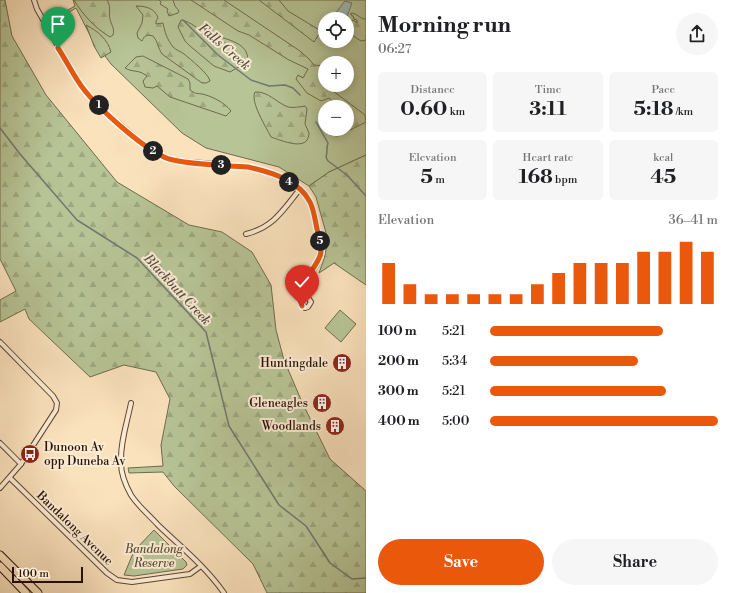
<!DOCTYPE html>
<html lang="en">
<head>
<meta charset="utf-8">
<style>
  :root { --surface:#fff; --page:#f6f6f6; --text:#202124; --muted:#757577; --accent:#ea580c }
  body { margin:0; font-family:"Libre Bodoni",serif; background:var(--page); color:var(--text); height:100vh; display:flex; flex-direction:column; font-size:15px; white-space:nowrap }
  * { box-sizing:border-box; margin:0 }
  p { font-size:13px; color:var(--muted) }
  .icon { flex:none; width:22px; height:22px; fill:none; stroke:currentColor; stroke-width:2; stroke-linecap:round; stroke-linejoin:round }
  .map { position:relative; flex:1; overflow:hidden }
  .side { display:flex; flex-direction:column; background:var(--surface); width:364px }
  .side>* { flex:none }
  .tools { position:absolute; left:318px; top:12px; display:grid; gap:8px }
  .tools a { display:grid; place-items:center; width:36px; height:36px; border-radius:50%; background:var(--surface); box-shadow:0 2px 10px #0003; font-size:20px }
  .scale { position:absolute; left:12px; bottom:10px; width:71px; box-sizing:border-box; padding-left:4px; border:2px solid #291107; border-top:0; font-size:11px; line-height:14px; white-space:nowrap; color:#291107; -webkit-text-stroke:3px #fcecd4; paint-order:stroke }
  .pin { position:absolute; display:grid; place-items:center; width:34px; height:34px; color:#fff; margin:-41px -17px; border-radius:50% 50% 50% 0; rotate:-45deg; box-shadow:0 0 4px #0007 }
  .pin .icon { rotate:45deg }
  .km { position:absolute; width:20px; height:20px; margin:-10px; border-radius:50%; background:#222; color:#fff; font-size:11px; line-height:20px; text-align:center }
  .round { display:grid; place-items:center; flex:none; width:42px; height:42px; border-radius:21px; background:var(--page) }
  .head { display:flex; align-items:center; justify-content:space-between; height:68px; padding:0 12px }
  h1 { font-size:22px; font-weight:700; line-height:30px }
  .stats { display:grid; grid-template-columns:repeat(3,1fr); gap:6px; height:68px; padding:4px 12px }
  .stats div { display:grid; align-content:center; border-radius:6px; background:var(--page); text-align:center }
  .stats b { font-size:20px; font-weight:700 }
  .stats small { font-size:11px; font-weight:400 }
  .stats p { font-size:11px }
  .chart { height:112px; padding:8px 12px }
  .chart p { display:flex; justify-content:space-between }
  .chart svg { width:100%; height:72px; margin-top:4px; stroke:var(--accent); stroke-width:6 }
  .cta { display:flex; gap:8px; margin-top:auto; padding:8px 12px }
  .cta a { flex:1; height:46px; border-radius:24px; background:var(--accent); color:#fff; font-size:16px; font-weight:700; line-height:46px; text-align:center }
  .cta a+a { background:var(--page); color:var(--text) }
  ul { padding:0 12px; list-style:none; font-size:13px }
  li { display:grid; grid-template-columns:64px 48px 1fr; align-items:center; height:30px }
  li i { height:10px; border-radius:5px; background:var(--accent) }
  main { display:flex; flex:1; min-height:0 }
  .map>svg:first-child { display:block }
  .green { fill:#b7c496; stroke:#706a4e; fill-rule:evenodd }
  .forest { fill:url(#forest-firs); stroke:#706a4e }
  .water { fill:#9fbdb5; stroke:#70786f }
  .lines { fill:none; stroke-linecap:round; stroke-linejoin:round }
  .stream { stroke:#70786f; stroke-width:1.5 }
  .minor-casing { stroke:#5d4534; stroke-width:6 }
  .trunk-casing { stroke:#291107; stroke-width:9 }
  .minor { stroke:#fcecd4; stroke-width:4 }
  .trunk { stroke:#fae2bd; stroke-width:7 }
  .route-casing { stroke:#fff; stroke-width:8 }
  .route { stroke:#ea580c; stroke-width:5 }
  .labels { text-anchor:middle; stroke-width:4; stroke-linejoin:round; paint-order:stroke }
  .poi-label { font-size:12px; fill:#291107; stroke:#fcecd4; text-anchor:end }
  .street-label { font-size:12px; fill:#291107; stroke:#fcecd4 }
  .park-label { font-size:12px; font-style:italic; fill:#5b5039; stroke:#fcecd4 }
  .water-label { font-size:13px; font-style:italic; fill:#524d44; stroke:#fcecd4 }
</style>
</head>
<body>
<main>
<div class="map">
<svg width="366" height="593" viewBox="0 0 366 593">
  <defs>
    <pattern id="forest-firs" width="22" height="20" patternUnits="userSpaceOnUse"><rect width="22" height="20" fill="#b7c496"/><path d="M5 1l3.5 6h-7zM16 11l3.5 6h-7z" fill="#9da780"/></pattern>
  </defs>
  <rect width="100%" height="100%" fill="#fae2bd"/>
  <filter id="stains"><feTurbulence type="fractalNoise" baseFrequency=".005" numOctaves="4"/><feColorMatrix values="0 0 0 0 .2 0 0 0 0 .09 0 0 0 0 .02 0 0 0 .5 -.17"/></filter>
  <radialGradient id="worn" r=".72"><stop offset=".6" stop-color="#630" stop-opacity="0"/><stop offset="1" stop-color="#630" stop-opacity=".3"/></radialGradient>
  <g class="green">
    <path d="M 73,0 L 366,0 L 366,155 L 329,172 L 309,186 L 279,167 L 206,148 L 182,133 L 111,64 L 91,37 L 76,8 L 53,22 L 52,19 L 75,6 ZM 325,19 L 347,19 L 347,41 L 325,41 ZM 325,63 L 347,63 L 347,85 L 325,85 ZM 325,107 L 347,107 L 347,129 L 325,129 Z"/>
    <polygon points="340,310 356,324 341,342 325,328"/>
    <polygon points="154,530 186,562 187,565 183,569 134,576 124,575 134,551"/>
  </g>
  <g class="forest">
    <polygon points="0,0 5,0 12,36 46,95 117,182 189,225 222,232 252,252 271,285 276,330 284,360 302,402 330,459 366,491 366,593 267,593 253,564 174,486 163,472 129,473 128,468 163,466 161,445 170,399 156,372 124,365 90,377 29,319 25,309 0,322 0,300 16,291 0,259"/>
    <path d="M 74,0 L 107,0 C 112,9 108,11 110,19 C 111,25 115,28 113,35 L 110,37 C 95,28 83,15 74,0 Z"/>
    <polygon points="159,0 173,0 175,6 179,11 178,13 169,16 167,11 168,9 160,4 161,2"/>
    <polygon points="191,0 224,0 300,51 309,59 314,65 324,66 325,85 365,115 366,122 338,136 330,135 326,130 347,129 347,123 350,119 347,115 347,107 339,107 329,98 321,101 307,93 296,79 298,75 303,78 308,69 289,60 249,35 238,31"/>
    <polygon points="259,0 279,0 288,11 321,31 314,42"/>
    <path d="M 136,6 C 145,6 155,8 158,18 L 156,21 L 156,24 L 163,23 C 165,33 167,39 173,47 C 176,50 180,51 184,54 C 190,59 209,74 210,81 L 206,83 L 202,83 L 162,54 C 158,48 158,42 153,36 C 147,34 144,36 142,41 L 138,38 L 137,33 L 142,23 L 143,15 Z"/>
    <path d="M 351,13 C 357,13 361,20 366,19 L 366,40 L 361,41 L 347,32 L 347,23 L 353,20 L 357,23 L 357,20 L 354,19 L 353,16 L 351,15 Z"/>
    <path d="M 181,20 C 192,22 198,30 207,33 C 219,38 252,41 247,62 L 230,72 L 214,66 L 190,46 L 185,41 L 178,27 Z"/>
    <path d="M 86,25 C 98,31 108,40 111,52 L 101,58 L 94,46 Z"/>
    <path d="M 143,56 L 188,79 L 190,83 L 190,90 C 196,94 195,93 202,94 C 212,96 225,103 231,111 L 226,116 L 170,97 L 157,86 L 153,88 L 145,87 L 143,81 L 147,76 C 138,69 134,73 125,68 L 136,57 Z"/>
    <path d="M 255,92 C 268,91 277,103 288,107 C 293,108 300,107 305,106 L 307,109 L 305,124 L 309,133 C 309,136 308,138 307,140 C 301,149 280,140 271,137 C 266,127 250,102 255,92 Z"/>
    <polygon points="366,155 366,285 334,263 319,273 324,259 328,240 316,197 309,186 329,172"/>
  </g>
  <polygon class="water" points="345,1 352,3 346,19 342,19 341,16 337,16 335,14"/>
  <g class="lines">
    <g class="stream">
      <polyline points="183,20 218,55 251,80 269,86 285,85 293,88 300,95"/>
      <path d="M 316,122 L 328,143 C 326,148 328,152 326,157 L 328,161 L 347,175 L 366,196"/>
      <polyline points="0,128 20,154 77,220 137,258 206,332 229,426 279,505 306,526 330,563 352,579 366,578"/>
    </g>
    <defs>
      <g id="minor">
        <path d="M 34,0 L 37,9 L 59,48 L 82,87 L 109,115 L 149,149 L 167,158 L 178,161 C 215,165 282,163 307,196 C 312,204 314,213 316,222 C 318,231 322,242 321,252 C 319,271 299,280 300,301 L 305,308 L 308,307 L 311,302 L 307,296 L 306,281"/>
        <path d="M 246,234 C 274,227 283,210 300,189"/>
        <polyline points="0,342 53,396 57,403 56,410 21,464 0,488"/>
        <path d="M 131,403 C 127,423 120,443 121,463 C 121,474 126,486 131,495 C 138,506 149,515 158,525 C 180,546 206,567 224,593"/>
        <polyline points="0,443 21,464"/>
        <polyline points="10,478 107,573 117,580 132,582 190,574 201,566"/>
      </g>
      <g id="trunk">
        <polyline points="0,555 38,593"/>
        <polyline points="0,566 26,593"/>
      </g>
    </defs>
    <use href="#minor" class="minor-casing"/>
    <use href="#trunk" class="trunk-casing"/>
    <use href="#minor" class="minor"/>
    <use href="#trunk" class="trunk"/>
  </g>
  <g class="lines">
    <defs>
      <path id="route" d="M 58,48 C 66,60 73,75 82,87 C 97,107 145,151 169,159 C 190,165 224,165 248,167 C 270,172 299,180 310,202 C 314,210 315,220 317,229 C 319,238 323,248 320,256 C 314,272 293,288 302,306"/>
    </defs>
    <use href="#route" class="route-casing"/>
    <use href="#route" class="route"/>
  </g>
  <defs>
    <symbol id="building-disc" viewBox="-11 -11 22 22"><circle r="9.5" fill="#8f2418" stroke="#fcecd4"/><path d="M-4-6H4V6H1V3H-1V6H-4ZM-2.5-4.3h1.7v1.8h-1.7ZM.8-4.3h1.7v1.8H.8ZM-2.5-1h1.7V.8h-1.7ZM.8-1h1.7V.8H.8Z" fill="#fff"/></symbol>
    <symbol id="bus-disc" viewBox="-11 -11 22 22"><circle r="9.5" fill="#8f2418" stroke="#fcecd4"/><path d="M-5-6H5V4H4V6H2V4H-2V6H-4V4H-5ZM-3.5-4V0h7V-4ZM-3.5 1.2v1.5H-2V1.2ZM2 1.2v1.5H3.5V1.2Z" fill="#fff"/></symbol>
  </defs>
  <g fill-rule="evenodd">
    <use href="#building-disc" x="331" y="352" width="22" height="22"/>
    <use href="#building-disc" x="311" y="392" width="22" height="22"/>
    <use href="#building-disc" x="324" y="415" width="22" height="22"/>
    <use href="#bus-disc" x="19" y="443" width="22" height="22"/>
  </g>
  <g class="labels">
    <g class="poi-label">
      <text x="328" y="367">Huntingdale</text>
      <text x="308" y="407">Gleneagles</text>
      <text x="321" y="430">Woodlands</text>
      <text x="44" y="451" text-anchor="start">Dunoon Av<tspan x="44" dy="14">opp Duneba Av</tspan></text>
    </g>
    <g class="street-label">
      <text transform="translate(75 528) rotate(44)" y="4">Bandalong Avenue</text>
    </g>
    <g class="park-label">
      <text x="154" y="553">Bandalong<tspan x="154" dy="14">Reserve</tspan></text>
    </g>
    <g class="water-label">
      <text transform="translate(225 46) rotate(41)" y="5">Falls Creek</text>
      <text transform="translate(178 289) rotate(47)" y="5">Blackbutt Creek</text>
    </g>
  </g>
  <rect width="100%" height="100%" filter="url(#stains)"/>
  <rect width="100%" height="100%" fill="url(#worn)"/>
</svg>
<div class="tools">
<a><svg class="icon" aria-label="locate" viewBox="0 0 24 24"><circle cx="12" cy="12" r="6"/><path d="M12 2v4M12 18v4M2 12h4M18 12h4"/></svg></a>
<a>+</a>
<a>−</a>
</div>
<div class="scale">100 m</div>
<div class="pin" style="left:58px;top:48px;background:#1e9e55"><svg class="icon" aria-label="arrive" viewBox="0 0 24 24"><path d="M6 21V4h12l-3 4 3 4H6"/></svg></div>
<div class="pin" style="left:302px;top:306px;background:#d93025"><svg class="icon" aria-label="check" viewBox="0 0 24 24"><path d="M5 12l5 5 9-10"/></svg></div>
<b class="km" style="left:99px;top:105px">1</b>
<b class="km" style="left:153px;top:151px">2</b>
<b class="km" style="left:221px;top:165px">3</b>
<b class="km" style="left:289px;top:182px">4</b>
<b class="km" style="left:320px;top:241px">5</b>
</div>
<section class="side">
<div class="head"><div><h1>Morning run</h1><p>06:27</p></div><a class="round"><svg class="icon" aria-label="share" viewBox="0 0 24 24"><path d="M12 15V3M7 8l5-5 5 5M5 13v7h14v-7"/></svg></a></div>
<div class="stats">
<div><p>Distance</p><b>0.60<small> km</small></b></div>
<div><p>Time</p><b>3:11</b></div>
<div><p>Pace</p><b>5:18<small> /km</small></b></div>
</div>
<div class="stats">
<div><p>Elevation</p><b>5<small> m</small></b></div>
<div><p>Heart rate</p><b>168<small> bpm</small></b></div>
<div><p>kcal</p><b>45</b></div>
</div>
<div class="chart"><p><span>Elevation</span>36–41 m</p>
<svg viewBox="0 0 160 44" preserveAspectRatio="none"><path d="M5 44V19M15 44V32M25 44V38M35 44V38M45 44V38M55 44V38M65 44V38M75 44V32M85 44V25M95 44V19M105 44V19M115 44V19M125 44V12M135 44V12M145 44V6M155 44V12"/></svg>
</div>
<ul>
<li><b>100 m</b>5:21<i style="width:76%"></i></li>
<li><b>200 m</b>5:34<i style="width:65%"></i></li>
<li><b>300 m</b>5:21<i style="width:77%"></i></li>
<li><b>400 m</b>5:00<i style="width:100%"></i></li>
</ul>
<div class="cta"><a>Save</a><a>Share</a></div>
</section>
</main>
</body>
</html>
